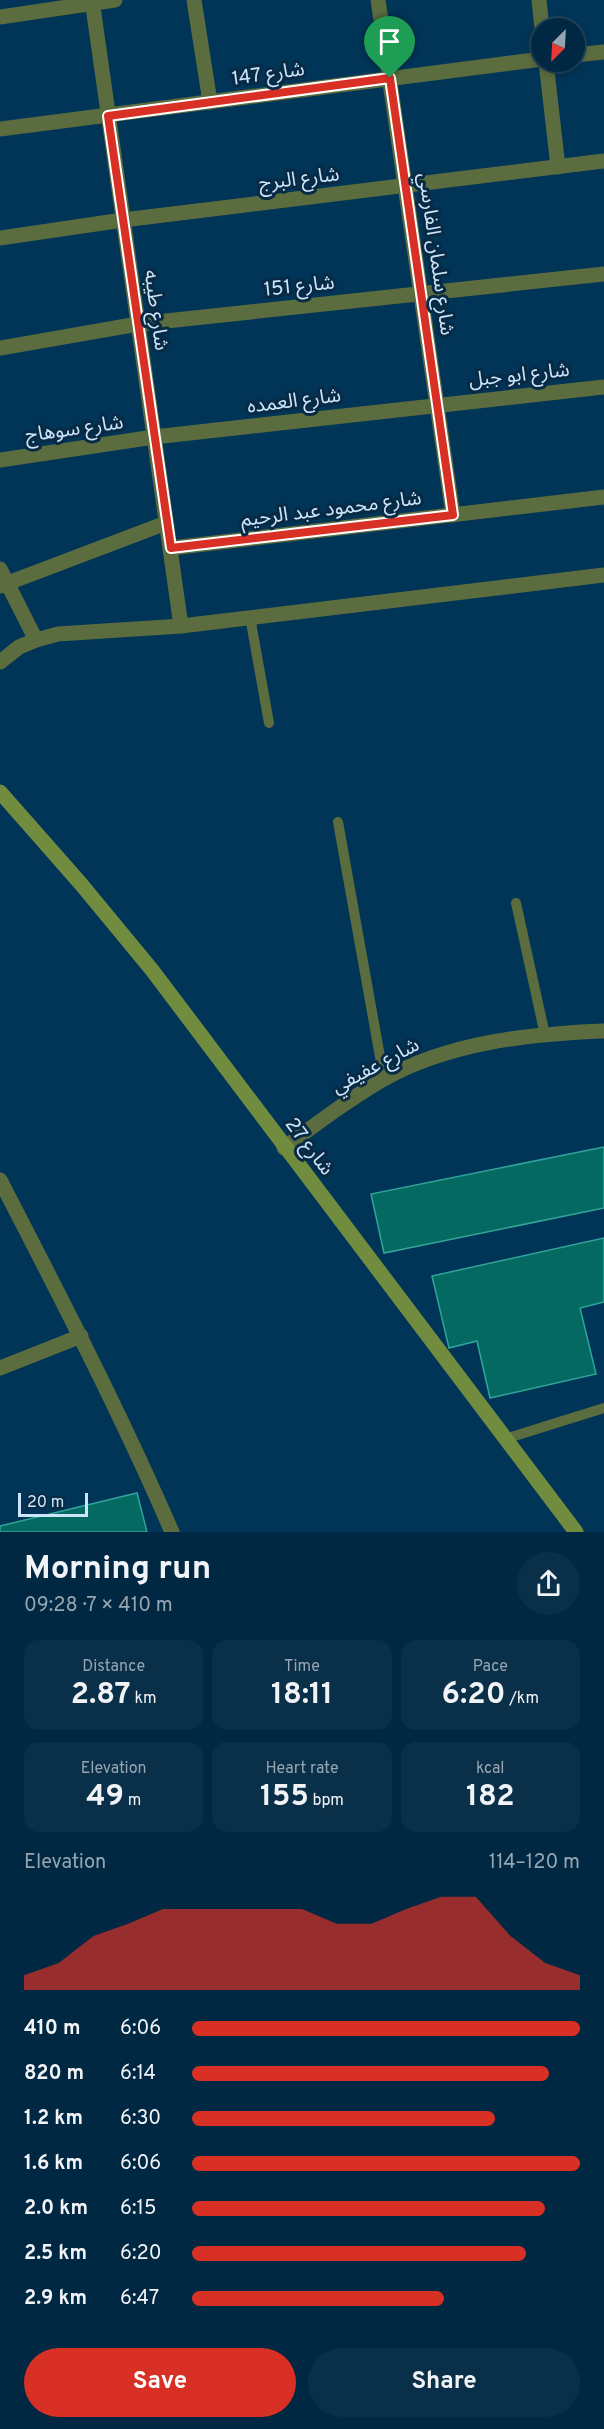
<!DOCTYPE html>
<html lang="en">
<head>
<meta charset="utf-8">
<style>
  :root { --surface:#002842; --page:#0a3049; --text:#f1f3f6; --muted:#95a6b2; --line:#22445b; --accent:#d93025 }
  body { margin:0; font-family:Overpass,"Noto Sans Arabic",sans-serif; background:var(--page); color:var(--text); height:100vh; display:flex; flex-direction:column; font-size:22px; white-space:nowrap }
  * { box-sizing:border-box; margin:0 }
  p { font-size:20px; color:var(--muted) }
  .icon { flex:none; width:33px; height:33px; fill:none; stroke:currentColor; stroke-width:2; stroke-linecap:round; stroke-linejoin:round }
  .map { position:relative; height:1532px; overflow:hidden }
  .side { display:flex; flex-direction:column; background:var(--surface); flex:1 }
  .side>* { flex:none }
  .needle { width:39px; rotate:204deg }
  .controls { position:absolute; left:531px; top:18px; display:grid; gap:12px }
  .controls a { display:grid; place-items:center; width:54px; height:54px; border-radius:50%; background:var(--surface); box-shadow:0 3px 9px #0003,0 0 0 2px var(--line); font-size:30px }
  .scale { position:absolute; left:18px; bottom:15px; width:70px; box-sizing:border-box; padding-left:6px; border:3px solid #cce5fb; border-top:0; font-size:16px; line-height:21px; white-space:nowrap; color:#cce5fb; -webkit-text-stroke:4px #082a44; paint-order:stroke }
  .pin { position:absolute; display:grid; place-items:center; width:51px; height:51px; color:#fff; margin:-62px -26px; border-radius:50% 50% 50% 0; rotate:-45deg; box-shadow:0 0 6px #0007 }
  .pin .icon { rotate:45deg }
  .round { display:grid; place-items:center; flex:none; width:63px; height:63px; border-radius:32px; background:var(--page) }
  .summary { display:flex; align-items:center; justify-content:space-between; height:102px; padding:0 24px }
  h1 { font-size:33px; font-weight:700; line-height:45px }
  .metrics { display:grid; grid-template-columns:repeat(3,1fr); gap:9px; height:102px; padding:6px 24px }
  .metrics div { display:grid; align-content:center; border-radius:15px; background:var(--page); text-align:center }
  .metrics b { font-size:30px; font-weight:700 }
  .metrics small { font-size:16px; font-weight:400 }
  .metrics p { font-size:16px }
  .chart { height:168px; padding:12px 24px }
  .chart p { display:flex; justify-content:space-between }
  .chart svg { width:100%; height:108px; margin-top:6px; fill:var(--accent); opacity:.7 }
  .button { display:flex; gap:12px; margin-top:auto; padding:12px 24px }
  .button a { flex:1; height:69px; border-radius:36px; background:var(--accent); color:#fff; font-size:24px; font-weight:700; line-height:69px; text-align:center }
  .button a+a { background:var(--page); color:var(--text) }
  ul { padding:0 24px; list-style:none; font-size:20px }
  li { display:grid; grid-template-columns:96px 72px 1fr; align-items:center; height:45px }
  li i { height:15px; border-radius:8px; background:var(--accent) }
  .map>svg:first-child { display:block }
  .building { fill:#046961; stroke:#31a499; stroke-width:1.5 }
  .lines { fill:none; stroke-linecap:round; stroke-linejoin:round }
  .lane { stroke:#5b6c3e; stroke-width:10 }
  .street { stroke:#5b6c3e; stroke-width:15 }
  .secondary { stroke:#728c3f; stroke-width:15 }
  .route-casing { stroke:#fff; stroke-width:12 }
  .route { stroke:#d93025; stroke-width:8 }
  .labels { text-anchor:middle; stroke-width:6; stroke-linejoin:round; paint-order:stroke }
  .street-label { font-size:20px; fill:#cce5fb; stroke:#082a44 }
</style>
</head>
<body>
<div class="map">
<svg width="604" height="1532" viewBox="0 0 604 1532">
  <rect width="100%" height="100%" fill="#003558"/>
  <g class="building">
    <polygon points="604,1147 604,1208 384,1253 371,1194"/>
    <polygon points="604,1238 604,1302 580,1308 596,1374 490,1398 477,1341 449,1348 432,1276"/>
    <polygon points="137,1493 147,1532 0,1532 0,1526"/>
  </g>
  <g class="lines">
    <g class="lane">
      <polyline points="250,617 269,723"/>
      <polyline points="338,822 384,1079"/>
      <polyline points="516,903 545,1035"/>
      <polyline points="505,1439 604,1408"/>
    </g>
    <g class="street">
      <polyline points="92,0 181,626"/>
      <polyline points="194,0 210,102"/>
      <polyline points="378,0 453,515"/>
      <polyline points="539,0 542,28"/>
      <polyline points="0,17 115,0"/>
      <polyline points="574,55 604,52"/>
      <polyline points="546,62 558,167"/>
      <polyline points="0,129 542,59"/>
      <polyline points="0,238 123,220 604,161"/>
      <polyline points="0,348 138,324 604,274"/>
      <polyline points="0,460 154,437 604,387"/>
      <polyline points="171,548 604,497"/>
      <polyline points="0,569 36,640"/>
      <polyline points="0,586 166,523"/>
      <polyline points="0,662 19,647 36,640 58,634 181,626 604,575"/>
      <path d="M 284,1148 C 316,1124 348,1100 382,1080 C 449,1042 529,1034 604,1031"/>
      <path d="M 0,1180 C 60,1296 120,1412 172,1532"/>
      <polyline points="0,1368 81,1336"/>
    </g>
    <polyline class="secondary" points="0,792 81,884 152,970 576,1532"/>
  </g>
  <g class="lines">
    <defs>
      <polygon id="route" points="390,78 453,515 171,548 108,116"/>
    </defs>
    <use href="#route" class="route-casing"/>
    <use href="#route" class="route"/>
  </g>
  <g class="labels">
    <g class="street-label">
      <text transform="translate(268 73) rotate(-8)" y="7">شارع 147</text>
      <text transform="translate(299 178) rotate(-7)" y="7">شارع البرج</text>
      <text transform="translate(437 254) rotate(82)" y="7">شارع سلمان الفارسي</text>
      <text transform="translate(299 285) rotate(-6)" y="7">شارع 151</text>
      <text transform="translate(157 310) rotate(82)" y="7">شارع طيبه</text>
      <text transform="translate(519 374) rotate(-6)" y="7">شارع ابو جبل</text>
      <text transform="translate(294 400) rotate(-7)" y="7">شارع العمده</text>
      <text transform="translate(74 428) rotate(-8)" y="7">شارع سوهاج</text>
      <text transform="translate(331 508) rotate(-7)" y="7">شارع محمود عبد الرحيم</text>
      <text transform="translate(375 1065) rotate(-28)" y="7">شارع عفيفي</text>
      <text transform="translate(310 1146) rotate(53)" y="7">شارع 27</text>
    </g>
  </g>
</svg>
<div class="controls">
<a><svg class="needle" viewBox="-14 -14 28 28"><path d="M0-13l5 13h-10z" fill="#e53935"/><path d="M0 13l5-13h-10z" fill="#95a6b2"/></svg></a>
</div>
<div class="scale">20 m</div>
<div class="pin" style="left:390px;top:78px;background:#1e9e55"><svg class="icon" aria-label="arrive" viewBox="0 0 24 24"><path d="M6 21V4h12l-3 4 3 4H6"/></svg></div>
</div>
<section class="side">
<div class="summary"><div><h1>Morning run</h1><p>09:28 · 7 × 410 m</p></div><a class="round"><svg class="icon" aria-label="share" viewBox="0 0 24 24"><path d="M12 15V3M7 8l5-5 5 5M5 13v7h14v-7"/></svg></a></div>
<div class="metrics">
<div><p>Distance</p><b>2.87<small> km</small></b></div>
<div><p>Time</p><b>18:11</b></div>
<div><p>Pace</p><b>6:20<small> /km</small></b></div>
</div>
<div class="metrics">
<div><p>Elevation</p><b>49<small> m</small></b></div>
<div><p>Heart rate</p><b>155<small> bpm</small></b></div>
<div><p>kcal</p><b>182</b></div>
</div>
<div class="chart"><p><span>Elevation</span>114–120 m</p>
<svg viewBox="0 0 160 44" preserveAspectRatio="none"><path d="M0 44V38L10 33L20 22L30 17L40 11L50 11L60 11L70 11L80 11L90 17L100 17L110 11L120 6L130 6L140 22L150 33L160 38V44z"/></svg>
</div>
<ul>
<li><b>410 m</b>6:06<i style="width:100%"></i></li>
<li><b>820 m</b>6:14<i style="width:92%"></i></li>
<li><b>1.2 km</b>6:30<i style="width:78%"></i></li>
<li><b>1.6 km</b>6:06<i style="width:100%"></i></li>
<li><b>2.0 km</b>6:15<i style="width:91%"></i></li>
<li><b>2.5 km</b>6:20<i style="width:86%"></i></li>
<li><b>2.9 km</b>6:47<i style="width:65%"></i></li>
</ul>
<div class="button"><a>Save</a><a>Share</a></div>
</section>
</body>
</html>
